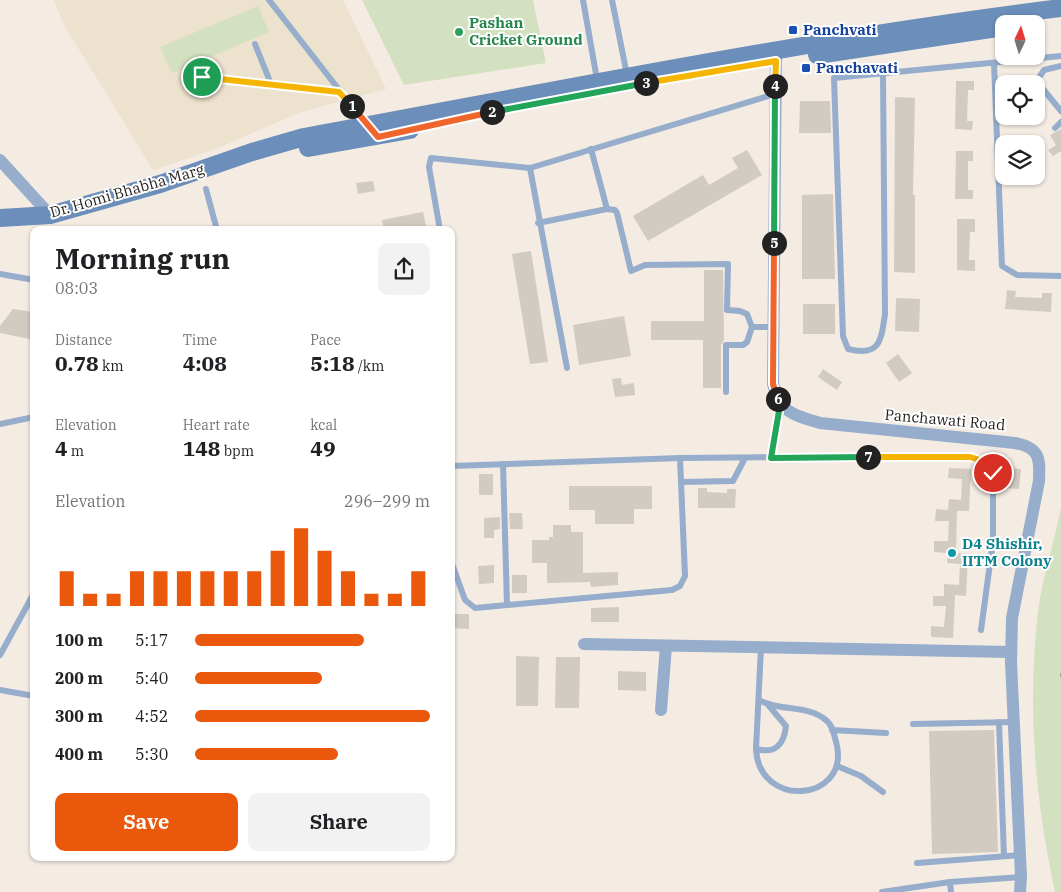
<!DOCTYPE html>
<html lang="en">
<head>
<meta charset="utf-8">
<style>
  :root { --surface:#fff; --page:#f2f2f2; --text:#202124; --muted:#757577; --accent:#ea580c }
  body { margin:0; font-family:"IBM Plex Serif",serif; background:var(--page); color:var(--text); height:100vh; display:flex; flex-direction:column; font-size:19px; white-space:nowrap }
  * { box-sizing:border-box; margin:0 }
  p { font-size:16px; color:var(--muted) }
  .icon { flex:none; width:28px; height:28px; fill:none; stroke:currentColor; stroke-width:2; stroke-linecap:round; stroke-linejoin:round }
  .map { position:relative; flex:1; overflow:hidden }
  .details { position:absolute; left:30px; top:226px; width:425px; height:635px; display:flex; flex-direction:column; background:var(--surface); border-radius:10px; box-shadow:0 1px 4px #0004 }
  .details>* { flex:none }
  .needle { width:32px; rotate:4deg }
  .buttons { position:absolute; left:995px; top:15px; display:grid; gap:10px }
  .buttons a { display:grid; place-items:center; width:50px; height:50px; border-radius:10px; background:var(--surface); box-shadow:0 1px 4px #0004; font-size:25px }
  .pin { position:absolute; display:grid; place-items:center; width:42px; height:42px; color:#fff; margin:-21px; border:2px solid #fff; border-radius:50%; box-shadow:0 1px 5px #0007 }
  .km { position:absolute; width:25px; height:25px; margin:-12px; border-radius:50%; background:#222; color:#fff; font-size:14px; line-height:25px; text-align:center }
  .round { display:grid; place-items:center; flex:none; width:52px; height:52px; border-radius:10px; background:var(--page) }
  .summary { display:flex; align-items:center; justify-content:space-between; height:85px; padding:0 25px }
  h1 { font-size:28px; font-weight:700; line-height:38px }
  .metrics { display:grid; grid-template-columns:repeat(3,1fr); gap:8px; height:85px; padding:5px 25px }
  .metrics div { display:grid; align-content:center }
  .metrics b { font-size:21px; font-weight:700 }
  .metrics small { font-size:14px; font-weight:400 }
  .metrics p { font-size:14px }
  .chart { height:140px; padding:10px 25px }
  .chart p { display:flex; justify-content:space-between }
  .chart svg { width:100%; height:90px; margin-top:5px; stroke:var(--accent); stroke-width:6 }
  .action { display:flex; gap:10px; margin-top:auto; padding:10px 25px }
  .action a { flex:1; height:58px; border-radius:10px; background:var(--accent); color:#fff; font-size:20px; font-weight:700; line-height:58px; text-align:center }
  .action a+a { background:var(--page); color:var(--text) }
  ul { padding:0 25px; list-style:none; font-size:16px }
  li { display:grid; grid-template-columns:80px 60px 1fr; align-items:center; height:38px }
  li i { height:12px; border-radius:6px; background:var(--accent) }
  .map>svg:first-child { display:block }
  .commercial { fill:#ece2cd }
  .green { fill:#d4e1c0 }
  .building { fill:#d2cbc1 }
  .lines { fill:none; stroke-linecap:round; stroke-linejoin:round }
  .path { stroke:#ada69f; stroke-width:2; stroke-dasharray:4 2.5; stroke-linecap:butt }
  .lane { stroke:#96adcc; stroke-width:6 }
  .street { stroke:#96adcc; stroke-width:12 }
  .secondary { stroke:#6c8eba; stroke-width:18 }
  .split-1-casing { stroke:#fff; stroke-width:10 }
  .split-2-casing { stroke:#fff; stroke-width:10 }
  .split-3-casing { stroke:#fff; stroke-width:10 }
  .split-4-casing { stroke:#fff; stroke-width:10 }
  .split-5-casing { stroke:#fff; stroke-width:10 }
  .split-6-casing { stroke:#fff; stroke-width:10 }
  .split-7-casing { stroke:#fff; stroke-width:10 }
  .split-8-casing { stroke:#fff; stroke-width:10 }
  .split-1 { stroke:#f5b400; stroke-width:6 }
  .split-2 { stroke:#f0652b; stroke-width:6 }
  .split-3 { stroke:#22a559; stroke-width:6 }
  .split-4 { stroke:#f5b400; stroke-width:6 }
  .split-5 { stroke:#22a559; stroke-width:6 }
  .split-6 { stroke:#f0652b; stroke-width:6 }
  .split-7 { stroke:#22a559; stroke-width:6 }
  .split-8 { stroke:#f5b400; stroke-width:6 }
  .transit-dot { fill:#1a4fb4; stroke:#fff; stroke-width:2 }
  .leisure-dot { fill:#2e9e5b; stroke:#fff; stroke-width:2 }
  .culture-dot { fill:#0f9aa8; stroke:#fff; stroke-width:2 }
  .labels { text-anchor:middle; stroke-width:4; stroke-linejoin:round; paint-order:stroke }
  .leisure-label { font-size:15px; font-weight:bold; fill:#27864d; stroke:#fff; text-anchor:start }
  .transit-label { font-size:15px; font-weight:bold; fill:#164399; stroke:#fff; text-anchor:start }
  .street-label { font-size:15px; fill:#211e1a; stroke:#fff }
  .culture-label { font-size:15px; font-weight:bold; fill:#0d838f; stroke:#fff; text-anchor:start }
</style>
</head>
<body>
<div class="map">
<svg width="1061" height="892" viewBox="0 0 1061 892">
  <rect width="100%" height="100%" fill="#f4ebe2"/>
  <polygon class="commercial" points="54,0 343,0 386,89 298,113 221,147 153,170 64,25"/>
  <g class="green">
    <polygon points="362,0 533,0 546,63 404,85"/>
    <polygon points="258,6 269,32 172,73 160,47"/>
    <path d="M 1061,508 L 1061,892 L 1055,892 C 1035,800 1027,706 1038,612 C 1042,578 1054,543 1061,508 Z"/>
  </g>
  <g class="building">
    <polygon points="956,81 974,81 974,90 968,90 967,121 973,121 972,130 955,129"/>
    <polygon points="895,97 915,98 913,195 915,195 915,273 894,272"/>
    <polygon points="800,101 830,101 831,133 799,133"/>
    <polygon points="1061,129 1061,151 1053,156 1048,150 1056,145 1050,135"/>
    <polygon points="747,150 762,175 648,241 633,216 703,175 709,185 738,168 732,158"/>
    <polygon points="956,151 973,151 973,161 968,161 968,190 973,190 973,199 955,199"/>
    <polygon points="373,181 375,191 358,194 356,183"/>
    <polygon points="833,194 835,279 802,279 802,195"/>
    <polygon points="423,212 427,230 384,230 382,220"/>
    <polygon points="957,219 975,219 975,232 970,232 969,260 975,260 975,271 957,270"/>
    <polygon points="531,251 548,362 530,364 512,254"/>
    <polygon points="704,270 723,270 724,340 721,345 721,388 703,388 703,340 651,340 651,321 704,321"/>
    <polygon points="1007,290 1016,291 1015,297 1042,298 1042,293 1052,293 1051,312 1005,309"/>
    <polygon points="896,298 920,299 919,332 895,331"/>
    <rect x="803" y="304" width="32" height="30"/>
    <polygon points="13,309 34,312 34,340 0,333 0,326"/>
    <polygon points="624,316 631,356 579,365 573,325"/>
    <polygon points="898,354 912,373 899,382 886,363"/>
    <polygon points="823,369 842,382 837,390 818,377"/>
    <polygon points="621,378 622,385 634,383 635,395 615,397 612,379"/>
    <polygon points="949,468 971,469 969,511 957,511 956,553 968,554 966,596 955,595 953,638 931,637 931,626 944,627 946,606 933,606 933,596 944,596 944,584 959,585 960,564 947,563 948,553 934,552 934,541 948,541 949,521 935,521 936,509 948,510 949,499 961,500 962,479 948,478"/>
    <polygon points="1006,468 1021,469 1019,489 1005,488"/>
    <rect x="479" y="474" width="14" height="21"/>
    <polygon points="569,486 652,486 652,509 634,509 634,524 595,524 595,510 569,510"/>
    <polygon points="698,488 707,488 707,492 727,493 727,489 736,489 735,508 698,508"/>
    <polygon points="509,513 522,513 523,529 510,529"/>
    <polygon points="500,517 500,529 494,530 494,538 484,538 484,518"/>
    <polygon points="553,525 571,525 571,532 583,532 583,573 618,572 618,585 591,587 590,582 547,583 547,563 532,563 532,540 549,540 549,537 553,537"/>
    <polygon points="494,565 494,583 479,584 478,566"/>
    <rect x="512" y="575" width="15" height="18"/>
    <polygon points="619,607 619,622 591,622 591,608"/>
    <polygon points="451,614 469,614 469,629 451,628"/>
    <polygon points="516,656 539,657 538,706 516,706"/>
    <polygon points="556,657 580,657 579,708 555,708"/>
    <polygon points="618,671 646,672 646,691 618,690"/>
    <polygon points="994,730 998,852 932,854 929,731"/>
  </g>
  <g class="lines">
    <polyline class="path" points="1061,673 1061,677"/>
    <g class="lane">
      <polyline points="269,0 365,123"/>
      <polyline points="583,0 599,91"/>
      <polyline points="612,0 629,85"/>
      <polyline points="255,44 271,84"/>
      <polyline points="994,63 1002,266 1017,275 1061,276"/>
      <polyline points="1061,66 1044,70 1038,79 1043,89 1061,111"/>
      <path d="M 883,74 L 885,314 C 881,341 880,357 848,349 L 843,336 L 834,78 L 1061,56"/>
      <polyline points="202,77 339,92"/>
      <polyline points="1055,128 1061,122"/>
      <polyline points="206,189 217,230"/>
      <polyline points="607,209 615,210 617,213 631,271 645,265 728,264 727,310 740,311 747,314 752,327 747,342 743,345 726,345 726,392"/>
      <polyline points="538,223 607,209 591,149"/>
      <polyline points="440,230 429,167 431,158 530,168"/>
      <polyline points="0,274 34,280"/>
      <polyline points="451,298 452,304"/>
      <polyline points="752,327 774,327"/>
      <polyline points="567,368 530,168 775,94"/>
      <polyline points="0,424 34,417"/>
      <polyline points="771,457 780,405"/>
      <polyline points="503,464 507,605"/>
      <polyline points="451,466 680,458 904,456 979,458 986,462 993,473 993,541 981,630"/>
      <polyline points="681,482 733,481 745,458"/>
      <polyline points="451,561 465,600 475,608 672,590 680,586 685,576 680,458"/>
      <polyline points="0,655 34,593"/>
      <polyline points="0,690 34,696"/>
      <path d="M 759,700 C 780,712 808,704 827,721 C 833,726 835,738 837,746 C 848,802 759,809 756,749 L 761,647"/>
      <polyline points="999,722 1004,856"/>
      <polyline points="913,724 1015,722"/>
      <polyline points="832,730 886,733"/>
      <path d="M 756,749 C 775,754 784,745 786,726 L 769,706"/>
      <polyline points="837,766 861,776 883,792"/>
      <polyline points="917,863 1021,855"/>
      <polyline points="882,892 950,882"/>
      <polyline points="951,892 950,882 1021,877"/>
    </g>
    <g class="street">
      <path d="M 776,50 L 773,384 C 780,413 794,415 820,423 L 1015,443 C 1040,448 1040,458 1039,481 L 1012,618 L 1011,662 L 1021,877 L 1020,892"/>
      <polyline points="0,160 50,215"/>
      <polyline points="584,644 1011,652"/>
      <polyline points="661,710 666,646"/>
    </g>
    <g class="secondary">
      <polyline points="817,55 1004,27"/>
      <polyline points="308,148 410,130"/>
      <path d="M 0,218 L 50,215 L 160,184 L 252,152 L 304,137 C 556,91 807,39 1061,8"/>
    </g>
  </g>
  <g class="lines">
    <defs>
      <polyline id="split-1" points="202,77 339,92 352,106"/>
      <polyline id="split-2" points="352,106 378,137 492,112"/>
      <polyline id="split-3" points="492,112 646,83"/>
      <polyline id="split-4" points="646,83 776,61 775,86"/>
      <polyline id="split-5" points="774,243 775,86"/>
      <polyline id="split-6" points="774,243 773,384 778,399"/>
      <polyline id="split-7" points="778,399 780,405 771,458 868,457"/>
      <polyline id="split-8" points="868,457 970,457 986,462 993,473"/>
    </defs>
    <use href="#split-1" class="split-1-casing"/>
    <use href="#split-2" class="split-2-casing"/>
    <use href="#split-3" class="split-3-casing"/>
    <use href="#split-4" class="split-4-casing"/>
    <use href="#split-5" class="split-5-casing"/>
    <use href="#split-6" class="split-6-casing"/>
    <use href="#split-7" class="split-7-casing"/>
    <use href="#split-8" class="split-8-casing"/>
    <use href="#split-1" class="split-1"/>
    <use href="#split-2" class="split-2"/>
    <use href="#split-3" class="split-3"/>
    <use href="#split-4" class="split-4"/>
    <use href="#split-5" class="split-5"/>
    <use href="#split-6" class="split-6"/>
    <use href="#split-7" class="split-7"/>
    <use href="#split-8" class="split-8"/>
  </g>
  <g class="transit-dot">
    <rect x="788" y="25" width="10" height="10" rx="2.5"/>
    <rect x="801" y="63" width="10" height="10" rx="2.5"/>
  </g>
  <circle class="leisure-dot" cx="459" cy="32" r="5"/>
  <circle class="culture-dot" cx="952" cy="553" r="5"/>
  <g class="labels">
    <g class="leisure-label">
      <text x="469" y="28">Pashan<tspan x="469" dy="17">Cricket Ground</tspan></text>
    </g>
    <g class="transit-label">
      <text x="803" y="35">Panchvati</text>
      <text x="816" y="73">Panchavati</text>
    </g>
    <g class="street-label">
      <text transform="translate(127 191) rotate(-16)" y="5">Dr. Homi Bhabha Marg</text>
      <text transform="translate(945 420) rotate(5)" y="5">Panchawati Road</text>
    </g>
    <g class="culture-label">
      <text x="962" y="549">D4 Shishir,<tspan x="962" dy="17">IITM Colony</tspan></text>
    </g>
  </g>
</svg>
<div class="buttons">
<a><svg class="needle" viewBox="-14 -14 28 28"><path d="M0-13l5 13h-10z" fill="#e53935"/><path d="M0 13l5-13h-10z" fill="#757577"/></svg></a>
<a><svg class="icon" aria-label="locate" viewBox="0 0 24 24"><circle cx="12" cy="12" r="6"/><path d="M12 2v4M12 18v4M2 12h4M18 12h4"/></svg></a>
<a><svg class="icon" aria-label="layers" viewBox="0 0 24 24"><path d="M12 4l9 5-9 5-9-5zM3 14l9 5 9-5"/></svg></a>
</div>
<div class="pin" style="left:202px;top:77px;background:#1e9e55"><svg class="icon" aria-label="arrive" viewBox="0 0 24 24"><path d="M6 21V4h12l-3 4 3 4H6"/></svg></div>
<div class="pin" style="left:993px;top:473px;background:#d93025"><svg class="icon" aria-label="check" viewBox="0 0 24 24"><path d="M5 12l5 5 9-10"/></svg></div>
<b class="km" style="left:352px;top:106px">1</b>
<b class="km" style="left:492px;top:112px">2</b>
<b class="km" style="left:646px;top:83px">3</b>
<b class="km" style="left:775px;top:86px">4</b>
<b class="km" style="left:774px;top:243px">5</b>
<b class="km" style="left:778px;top:399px">6</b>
<b class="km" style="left:868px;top:457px">7</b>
<section class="details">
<div class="summary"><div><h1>Morning run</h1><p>08:03</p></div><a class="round"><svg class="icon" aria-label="share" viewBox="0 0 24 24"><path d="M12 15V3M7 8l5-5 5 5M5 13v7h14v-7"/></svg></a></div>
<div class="metrics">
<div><p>Distance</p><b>0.78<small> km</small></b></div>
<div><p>Time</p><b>4:08</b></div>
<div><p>Pace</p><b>5:18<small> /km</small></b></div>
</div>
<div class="metrics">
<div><p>Elevation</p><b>4<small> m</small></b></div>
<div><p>Heart rate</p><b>148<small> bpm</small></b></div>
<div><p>kcal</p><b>49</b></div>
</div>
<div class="chart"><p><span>Elevation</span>296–299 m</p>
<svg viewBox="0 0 160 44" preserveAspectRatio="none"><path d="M5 44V27M15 44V38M25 44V38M35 44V27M45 44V27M55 44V27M65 44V27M75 44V27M85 44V27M95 44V17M105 44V6M115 44V17M125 44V27M135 44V38M145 44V38M155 44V27"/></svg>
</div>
<ul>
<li><b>100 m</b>5:17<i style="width:72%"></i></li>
<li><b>200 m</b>5:40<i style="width:54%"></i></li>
<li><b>300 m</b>4:52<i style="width:100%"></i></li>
<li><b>400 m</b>5:30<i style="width:61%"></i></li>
</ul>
<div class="action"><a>Save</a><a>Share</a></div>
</section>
</div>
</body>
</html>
